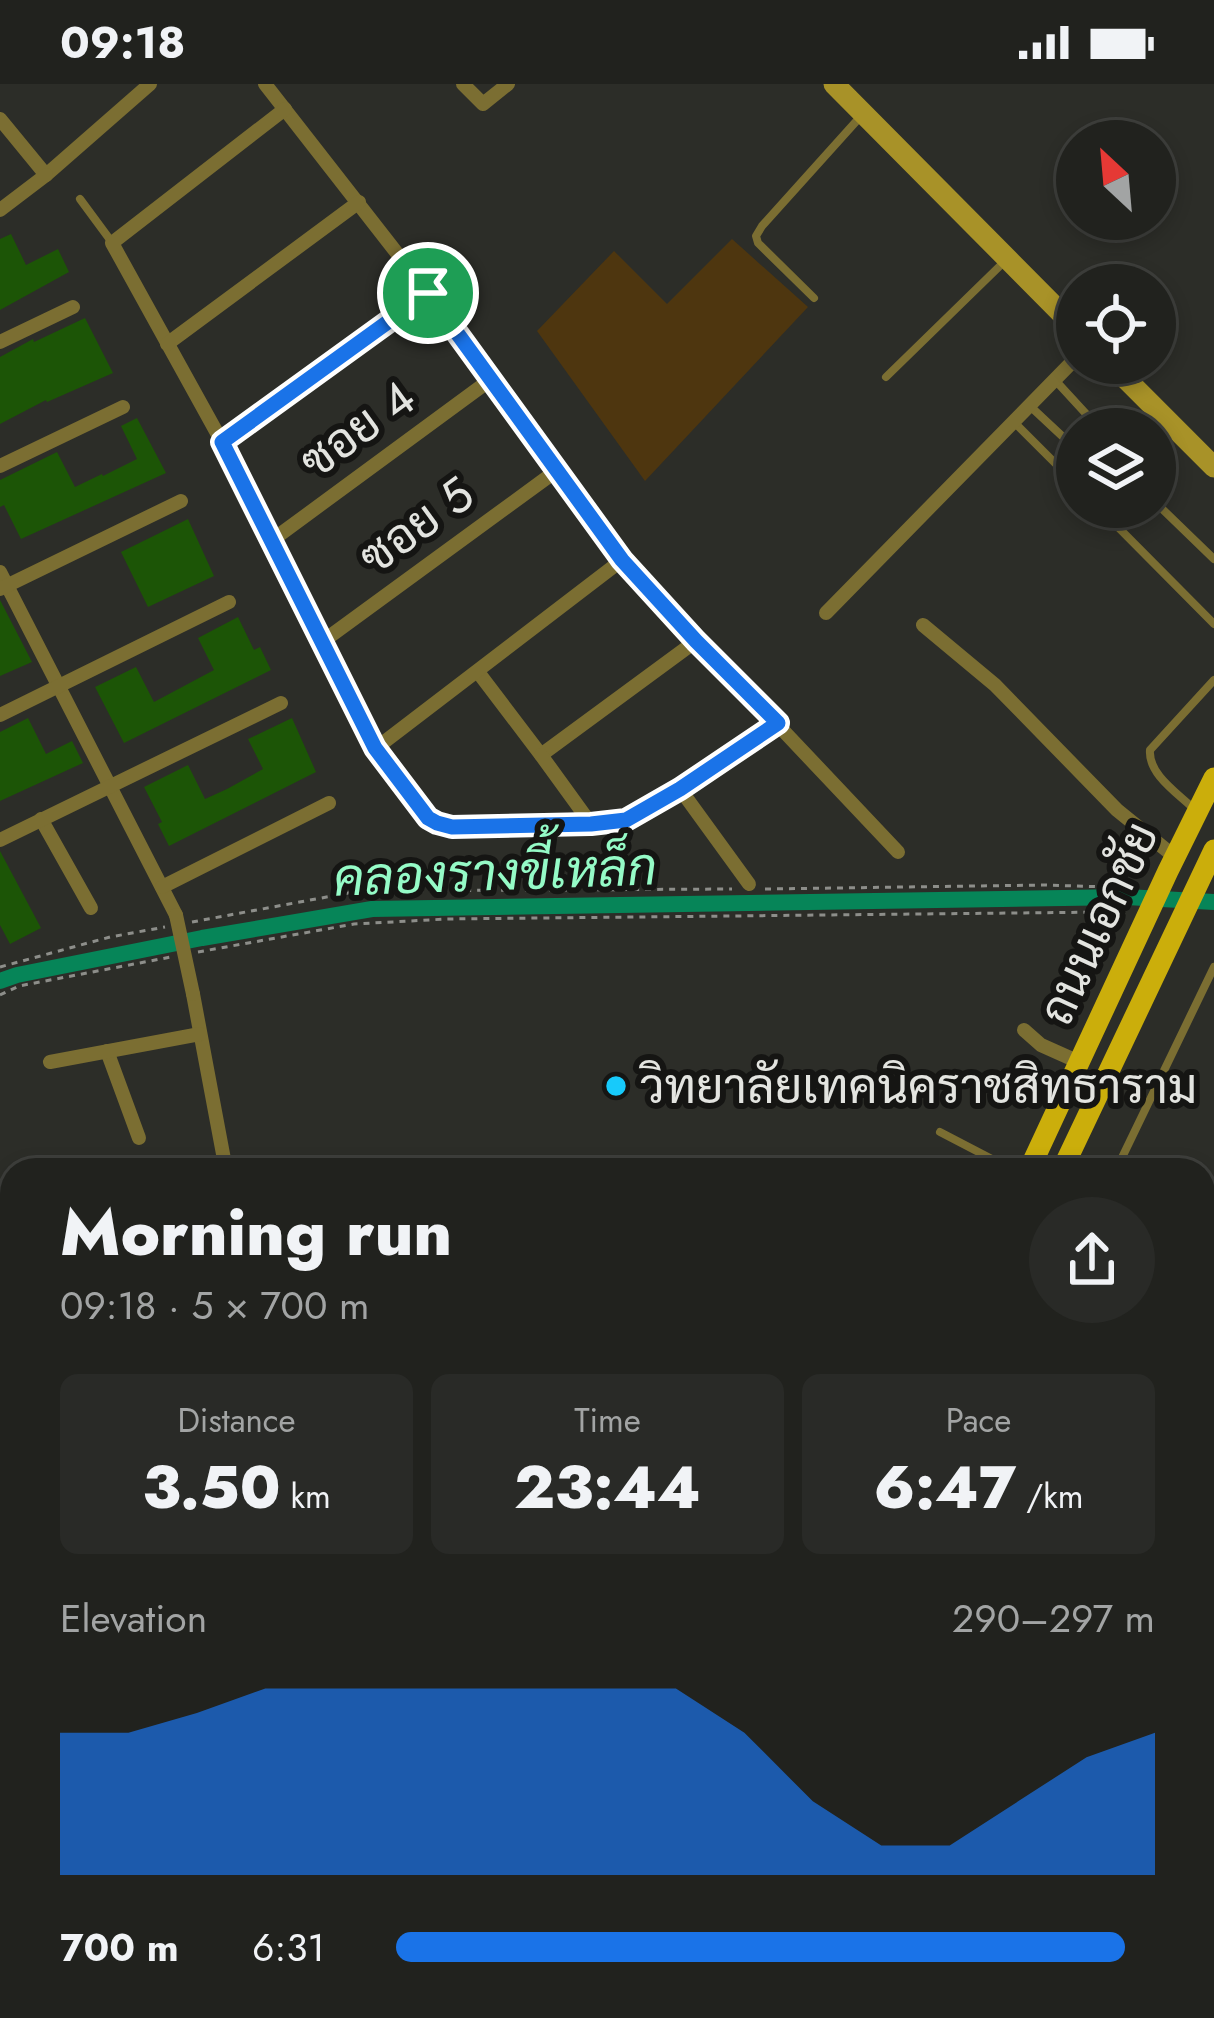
<!DOCTYPE html>
<html lang="en">
<head>
<meta charset="utf-8">
<style>
  :root { --surface:#21221e; --page:#292a27; --text:#f1f3f6; --muted:#a2a4a4; --line:#3e3f3c; --accent:#1a73e8 }
  body { margin:0; font-family:Jost,Sarabun,sans-serif; background:var(--page); color:var(--text); height:100vh; display:flex; flex-direction:column; font-size:45px; white-space:nowrap }
  * { box-sizing:border-box; margin:0 }
  p { font-size:39px; color:var(--muted) }
  .icon { flex:none; width:66px; height:66px; fill:none; stroke:currentColor; stroke-width:2; stroke-linecap:round; stroke-linejoin:round }
  .map { position:relative; flex:1; overflow:hidden }
  .drawer { position:absolute; left:0px; top:1074px; width:1215px; height:861px; display:flex; flex-direction:column; background:var(--surface); border-radius:36px 36px 0 0; box-shadow:0 6px 18px #0003,0 0 0 3px var(--line) }
  .drawer>* { flex:none }
  .needle { width:78px; rotate:334deg }
  .fabs { position:absolute; left:1056px; top:36px; display:grid; gap:24px }
  .fabs a { display:grid; place-items:center; width:120px; height:120px; border-radius:50%; background:var(--surface); box-shadow:0 6px 18px #0003,0 0 0 3px var(--line); font-size:60px }
  .pin { position:absolute; display:grid; place-items:center; width:102px; height:102px; color:#fff; margin:-51px; border:6px solid #fff; border-radius:50%; box-shadow:0 3px 12px #0007 }
  .round { display:grid; place-items:center; flex:none; width:126px; height:126px; border-radius:63px; background:var(--page) }
  .headline { display:flex; align-items:center; justify-content:space-between; height:204px; padding:0 60px }
  h1 { font-size:66px; font-weight:800; line-height:90px }
  .stats { display:grid; grid-template-columns:repeat(3,1fr); gap:18px; height:204px; padding:12px 60px }
  .stats div { display:grid; align-content:center; border-radius:18px; background:var(--page); text-align:center }
  .stats b { font-size:60px; font-weight:800 }
  .stats small { font-size:33px; font-weight:400 }
  .stats p { font-size:33px }
  .chart { height:336px; padding:24px 60px }
  .chart p { display:flex; justify-content:space-between }
  .chart svg { width:100%; height:216px; margin-top:12px; fill:var(--accent); opacity:.7 }
  ul { padding:0 60px; list-style:none; font-size:39px }
  li { display:grid; grid-template-columns:192px 144px 1fr; align-items:center; height:90px }
  li i { height:30px; border-radius:15px; background:var(--accent) }
  .status { display:flex; justify-content:space-between; align-items:center; height:84px; padding:0 60px; background:var(--surface); direction:ltr }
  .status svg { height:33px; fill:currentColor }
  .map>svg:first-child { display:block }
  .green { fill:#4e360f }
  .lines { fill:none; stroke-linecap:round; stroke-linejoin:round }
  .canal { stroke:#068558; stroke-width:16 }
  .building { fill:#1c5506 }
  .path { stroke:#8d8e8a; stroke-width:3; stroke-dasharray:6 6; stroke-linecap:butt }
  .service { stroke:#7b6e32; stroke-width:8 }
  .minor { stroke:#7b6e32; stroke-width:14 }
  .secondary { stroke:#a89228; stroke-width:21 }
  .primary { stroke:#cbae0b; stroke-width:21 }
  .minor-bridge { stroke:#7b6e32; stroke-width:14 }
  .route-casing { stroke:#fff; stroke-width:24 }
  .route { stroke:#1a73e8; stroke-width:15 }
  .poi-dot { fill:#17cafb; stroke:#151513; stroke-width:4.5 }
  .labels { text-anchor:middle; stroke-width:12; stroke-linejoin:round; paint-order:stroke }
  .street-label { font-size:48px; fill:#e3e4e0; stroke:#151513 }
  .poi-label { font-size:48px; fill:#e3e4e0; stroke:#151513; text-anchor:start }
  .water-label { font-size:51px; font-style:italic; fill:#95fbc7; stroke:#151513 }
</style>
</head>
<body>
<div class="status"><b>09:18</b><svg viewBox="0 0 49 12"><path d="M0 12V9h3v3zM5 12V6h3v6zM10 12V3h3v9zM15 12V0h3v12zM26 1h20v11H26zM47 4h2v5h-2z"/></svg></div>
<div class="map">
<svg width="1214" height="1934" viewBox="0 0 1214 1934">
  <rect width="100%" height="100%" fill="#2c2d28"/>
  <polygon class="green" points="732,155 808,223 645,397 537,247 614,167 667,220"/>
  <g class="lines">
    <polyline class="canal" points="0,897 17,891 202,854 372,825 1127,813 1214,818"/>
  </g>
  <g class="building">
    <polygon points="11,150 26,181 58,165 69,188 0,226 0,155"/>
    <polygon points="85,234 113,289 47,318 46,316 0,340 0,273 33,255 34,258"/>
    <polygon points="137,334 166,389 21,455 4,421 0,423 0,396 57,368 75,403 102,390 103,392 137,375 121,342"/>
    <polygon points="188,435 214,492 148,523 121,468"/>
    <polygon points="0,516 32,578 0,592"/>
    <polygon points="238,533 254,566 260,563 271,586 124,659 95,603 136,583 154,618 214,586 198,554"/>
    <polygon points="28,634 46,670 72,657 83,679 0,717 0,648"/>
    <polygon points="292,634 316,688 169,762 158,740 162,738 144,703 188,681 205,715 227,705 263,685 248,655"/>
    <polygon points="0,767 41,844 10,860 0,841"/>
  </g>
  <g class="lines">
    <g class="path">
      <polyline points="765,805 1045,801 1139,804"/>
      <polyline points="192,838 359,807 732,805"/>
      <polyline points="198,868 354,840 447,835 1107,828 1128,831"/>
      <polyline points="0,883 110,853 165,843"/>
      <polyline points="0,911 19,902 171,873"/>
    </g>
    <g class="service">
      <polyline points="80,115 111,157"/>
      <polyline points="814,214 758,159 756,152 762,142 861,32"/>
      <polyline points="886,293 1006,176"/>
      <polyline points="1055,296 1100,345"/>
      <polyline points="1031,323 1077,366"/>
      <polyline points="1015,339 1077,401"/>
      <polyline points="1155,418 1214,475"/>
      <polyline points="1098,423 1214,540"/>
      <path d="M 1196,727 C 1179,710 1148,691 1150,666 L 1214,596"/>
      <polyline points="940,1048 1013,1086"/>
      <polyline points="1116,1086 1214,883"/>
      <polyline points="1203,1176 1214,1152"/>
      <polyline points="1203,1210 1214,1215"/>
      <polyline points="1203,1321 1214,1326"/>
      <polyline points="1203,1457 1214,1467"/>
      <polyline points="1203,1642 1214,1656"/>
      <polyline points="1203,1697 1214,1686"/>
      <polyline points="1203,1713 1214,1726"/>
      <polyline points="942,1923 952,1934"/>
      <polyline points="985,1934 1001,1923"/>
    </g>
    <g class="minor">
      <polyline points="265,0 428,209 622,476 898,768"/>
      <polyline points="463,0 483,20 508,0"/>
      <polyline points="285,25 112,159 222,358 375,665 429,733 452,743 591,740 626,736 680,705 778,639"/>
      <polyline points="0,35 46,91 150,0"/>
      <polyline points="0,126 46,91"/>
      <polyline points="0,258 73,223"/>
      <polyline points="167,260 359,118"/>
      <polyline points="222,358 428,209"/>
      <polyline points="0,382 123,323"/>
      <polyline points="271,457 490,296"/>
      <polyline points="0,488 176,831"/>
      <polyline points="0,505 181,417"/>
      <polyline points="826,529 1077,273"/>
      <polyline points="923,541 995,601 1117,726 1175,773"/>
      <polyline points="322,558 556,387"/>
      <polyline points="478,588 541,671 696,557"/>
      <polyline points="0,631 229,518"/>
      <polyline points="375,665 622,476"/>
      <polyline points="541,671 591,740"/>
      <polyline points="680,705 749,800"/>
      <polyline points="41,735 91,824"/>
      <polyline points="0,756 281,619"/>
      <polyline points="162,803 329,719"/>
      <polyline points="193,910 226,1086"/>
      <polyline points="1024,946 1041,961 1079,978"/>
      <polyline points="107,967 139,1054"/>
      <polyline points="50,978 200,950"/>
      <polyline points="0,1186 12,1209"/>
      <polyline points="0,1238 12,1231"/>
      <polyline points="0,1364 12,1355"/>
      <polyline points="1203,1904 1214,1915"/>
      <polyline points="783,1923 792,1934"/>
      <polyline points="43,1934 49,1923"/>
    </g>
    <g class="secondary">
      <polyline points="834,0 1077,245"/>
      <polyline points="1110,279 1214,383"/>
    </g>
    <g class="primary">
      <polyline points="1029,1086 1168,787 1214,694"/>
      <polyline points="1062,1086 1214,766"/>
      <polyline points="626,1934 631,1923"/>
      <polyline points="663,1934 669,1923"/>
    </g>
    <polyline class="minor-bridge" points="176,831 193,910"/>
  </g>
  <g class="lines">
    <defs>
      <polygon id="route" points="428,209 622,476 696,557 778,639 680,705 626,736 591,740 452,743 437,739 428,734 375,664 222,358"/>
    </defs>
    <use href="#route" class="route-casing"/>
    <use href="#route" class="route"/>
  </g>
  <circle class="poi-dot" cx="616" cy="1002" r="12"/>
  <g class="labels">
    <g class="street-label">
      <text transform="translate(357 345) rotate(-36)" y="17">ซอย 4</text>
      <text transform="translate(416 441) rotate(-36)" y="17">ซอย 5</text>
      <text transform="translate(1098 839) rotate(-65)" y="17">ถนนเอกชัย</text>
    </g>
    <g class="poi-label">
      <text x="640" y="1019">วิทยาลัยเทคนิคราชสิทธาราม</text>
    </g>
    <g class="water-label">
      <text transform="translate(495 788) rotate(-2)" y="18">คลองรางขี้เหล็ก</text>
    </g>
  </g>
</svg>
<div class="fabs">
<a><svg class="needle" viewBox="-14 -14 28 28"><path d="M0-13l5 13h-10z" fill="#e53935"/><path d="M0 13l5-13h-10z" fill="#a2a4a4"/></svg></a>
<a><svg class="icon" aria-label="locate" viewBox="0 0 24 24"><circle cx="12" cy="12" r="6"/><path d="M12 2v4M12 18v4M2 12h4M18 12h4"/></svg></a>
<a><svg class="icon" aria-label="layers" viewBox="0 0 24 24"><path d="M12 4l9 5-9 5-9-5zM3 14l9 5 9-5"/></svg></a>
</div>
<div class="pin" style="left:428px;top:209px;background:#1e9e55"><svg class="icon" aria-label="arrive" viewBox="0 0 24 24"><path d="M6 21V4h12l-3 4 3 4H6"/></svg></div>
<section class="drawer">
<div class="headline"><div><h1>Morning run</h1><p>09:18 · 5 × 700 m</p></div><a class="round"><svg class="icon" aria-label="share" viewBox="0 0 24 24"><path d="M12 15V3M7 8l5-5 5 5M5 13v7h14v-7"/></svg></a></div>
<div class="stats">
<div><p>Distance</p><b>3.50<small> km</small></b></div>
<div><p>Time</p><b>23:44</b></div>
<div><p>Pace</p><b>6:47<small> /km</small></b></div>
</div>
<div class="chart"><p><span>Elevation</span>290–297 m</p>
<svg viewBox="0 0 160 44" preserveAspectRatio="none"><path d="M0 44V15L10 15L20 11L30 6L40 6L50 6L60 6L70 6L80 6L90 6L100 15L110 29L120 38L130 38L140 29L150 20L160 15V44z"/></svg>
</div>
<ul>
<li><b>700 m</b>6:31<i style="width:96%"></i></li>
</ul>
</section>
</div>
</body>
</html>
